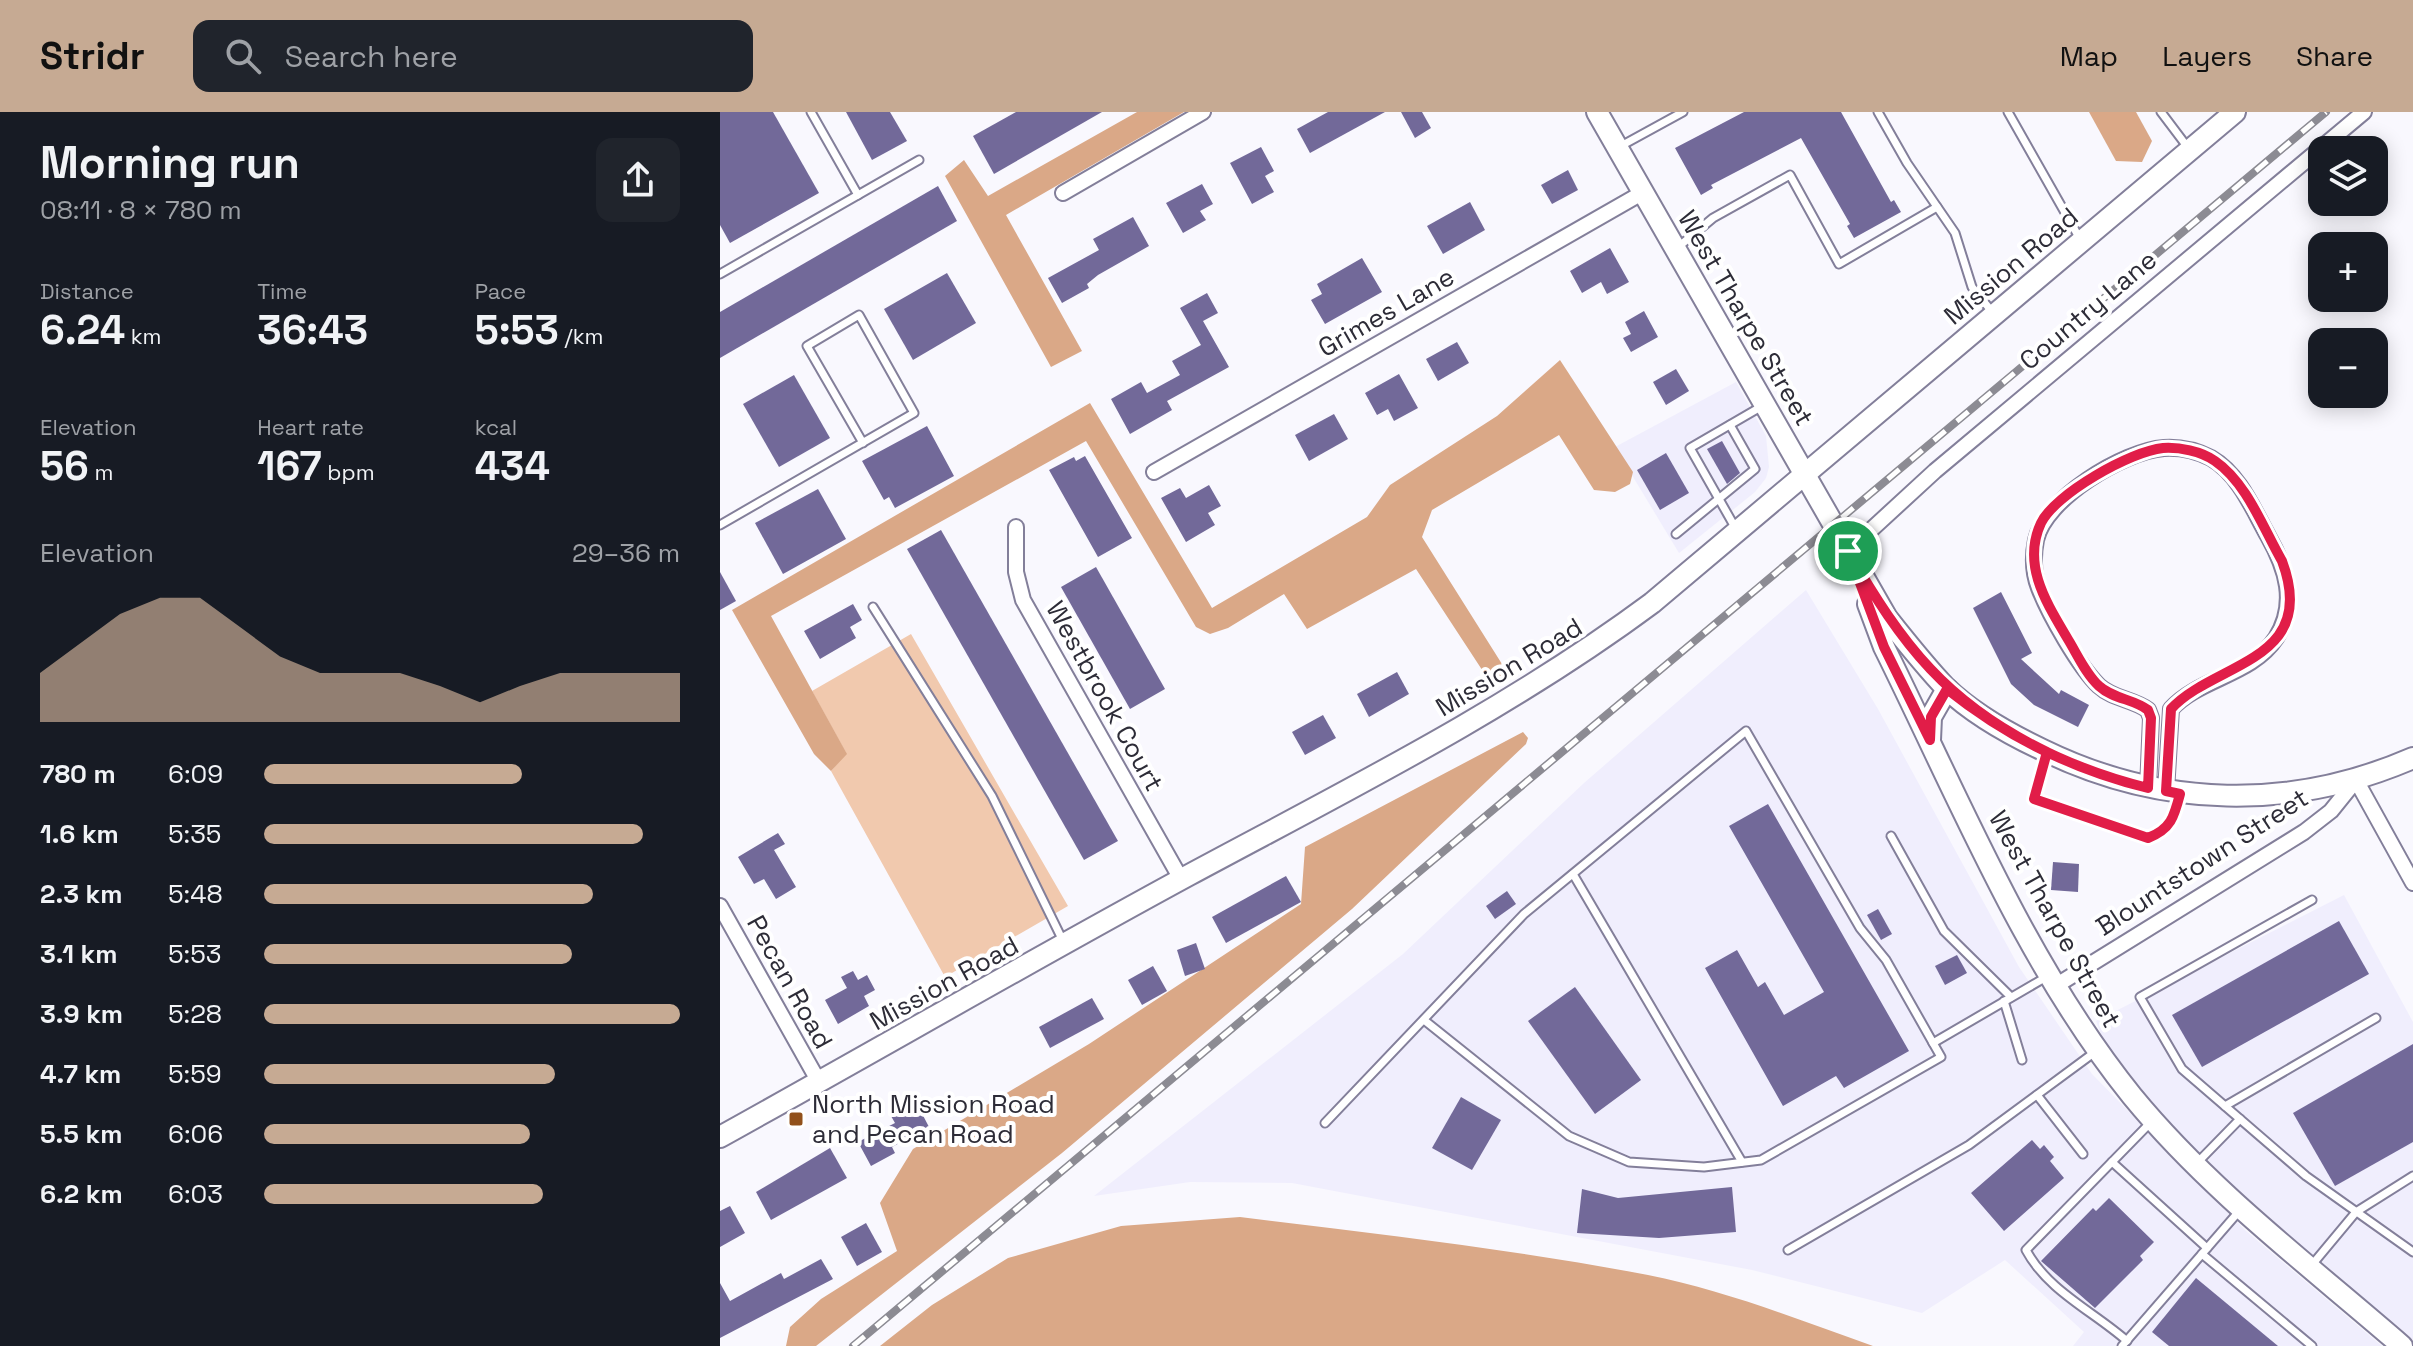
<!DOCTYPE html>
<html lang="en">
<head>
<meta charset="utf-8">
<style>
  :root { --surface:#171b24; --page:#20242c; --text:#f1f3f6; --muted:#9ea1a6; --accent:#c6aa93 }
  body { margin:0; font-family:"Space Grotesk",sans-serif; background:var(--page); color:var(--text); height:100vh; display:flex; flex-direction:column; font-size:30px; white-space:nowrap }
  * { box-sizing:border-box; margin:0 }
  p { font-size:26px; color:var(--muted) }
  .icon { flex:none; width:44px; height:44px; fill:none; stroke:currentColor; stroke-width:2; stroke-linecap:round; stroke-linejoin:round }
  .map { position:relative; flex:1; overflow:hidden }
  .side { display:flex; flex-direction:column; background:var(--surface); width:720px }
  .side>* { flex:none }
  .buttons { position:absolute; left:1588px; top:24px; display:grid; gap:16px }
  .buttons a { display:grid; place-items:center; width:80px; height:80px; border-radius:16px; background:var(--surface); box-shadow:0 4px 20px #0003; font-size:40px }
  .pin { position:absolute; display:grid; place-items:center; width:68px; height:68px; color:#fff; margin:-34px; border:4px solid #fff; border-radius:50%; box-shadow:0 2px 8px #0007 }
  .round { display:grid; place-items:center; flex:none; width:84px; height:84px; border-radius:16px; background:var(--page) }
  .summary { display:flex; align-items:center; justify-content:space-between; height:136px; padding:0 40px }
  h1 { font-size:44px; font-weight:700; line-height:60px }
  .figures { display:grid; grid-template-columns:repeat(3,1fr); gap:12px; height:136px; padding:8px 40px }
  .figures div { display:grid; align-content:center }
  .figures b { font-size:40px; font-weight:700 }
  .figures small { font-size:22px; font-weight:400 }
  .figures p { font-size:22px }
  .chart { height:224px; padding:16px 40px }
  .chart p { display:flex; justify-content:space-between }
  .chart svg { width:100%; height:144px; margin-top:8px; fill:var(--accent); opacity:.7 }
  ul { padding:0 40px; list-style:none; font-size:26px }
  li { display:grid; grid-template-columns:128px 96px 1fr; align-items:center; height:60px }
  li i { height:20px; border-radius:10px; background:var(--accent) }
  header { display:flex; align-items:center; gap:48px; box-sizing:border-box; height:112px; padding:0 40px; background:var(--accent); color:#111 }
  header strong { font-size:38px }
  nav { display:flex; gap:44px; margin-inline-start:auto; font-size:28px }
  .search { width:560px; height:72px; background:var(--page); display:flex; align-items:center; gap:20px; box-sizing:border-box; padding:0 28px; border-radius:16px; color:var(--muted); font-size:30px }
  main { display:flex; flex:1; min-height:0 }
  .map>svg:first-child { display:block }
  .built { fill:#f0eefd }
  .green { fill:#f1c9ae }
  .forest { fill:#daa887 }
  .building { fill:#726999 }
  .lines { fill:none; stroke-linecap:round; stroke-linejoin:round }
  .lane-casing { stroke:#837f9a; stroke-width:11 }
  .street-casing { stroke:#837f9a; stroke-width:18 }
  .secondary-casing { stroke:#837f9a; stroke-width:24 }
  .lane { stroke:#fff; stroke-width:7 }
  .street { stroke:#fff; stroke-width:14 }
  .secondary { stroke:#fff; stroke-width:20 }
  .rail-casing { stroke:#8c8b93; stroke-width:8 }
  .rail { stroke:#fff; stroke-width:5; stroke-dasharray:15; stroke-linecap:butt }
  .route-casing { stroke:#fff; stroke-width:16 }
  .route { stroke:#e11d48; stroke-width:10 }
  .poi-dot { fill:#91501b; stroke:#fff; stroke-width:3 }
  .labels { text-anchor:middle; stroke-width:8; stroke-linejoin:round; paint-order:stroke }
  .street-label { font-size:26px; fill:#2d2c37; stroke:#fff }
  .poi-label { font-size:26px; fill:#2d2c37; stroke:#fff; text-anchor:start }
</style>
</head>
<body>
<header>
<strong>Stridr</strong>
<div class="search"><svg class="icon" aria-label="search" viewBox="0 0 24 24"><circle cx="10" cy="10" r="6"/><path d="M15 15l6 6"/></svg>Search here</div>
<nav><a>Map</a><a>Layers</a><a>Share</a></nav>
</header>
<main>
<section class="side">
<div class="summary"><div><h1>Morning run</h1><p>08:11 · 8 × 780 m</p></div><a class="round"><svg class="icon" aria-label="share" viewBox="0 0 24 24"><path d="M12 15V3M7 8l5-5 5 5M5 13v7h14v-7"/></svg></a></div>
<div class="figures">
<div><p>Distance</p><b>6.24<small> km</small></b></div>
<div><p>Time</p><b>36:43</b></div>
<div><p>Pace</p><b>5:53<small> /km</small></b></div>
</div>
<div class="figures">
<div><p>Elevation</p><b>56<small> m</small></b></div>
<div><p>Heart rate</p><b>167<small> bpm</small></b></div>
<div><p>kcal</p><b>434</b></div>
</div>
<div class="chart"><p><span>Elevation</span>29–36 m</p>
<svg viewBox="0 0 160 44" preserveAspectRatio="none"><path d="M0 44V29L10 20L20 11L30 6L40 6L50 15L60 24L70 29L80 29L90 29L100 33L110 38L120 33L130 29L140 29L150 29L160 29V44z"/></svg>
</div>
<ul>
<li><b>780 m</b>6:09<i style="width:62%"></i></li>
<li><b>1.6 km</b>5:35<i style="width:91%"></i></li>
<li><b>2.3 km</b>5:48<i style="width:79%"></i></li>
<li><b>3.1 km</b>5:53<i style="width:74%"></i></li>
<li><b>3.9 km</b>5:28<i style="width:100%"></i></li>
<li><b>4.7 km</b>5:59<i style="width:70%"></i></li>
<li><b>5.5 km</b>6:06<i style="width:64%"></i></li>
<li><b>6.2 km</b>6:03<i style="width:67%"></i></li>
</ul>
</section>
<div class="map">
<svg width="1693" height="1234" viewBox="0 0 1693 1234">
  <rect width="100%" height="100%" fill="#f9f8fe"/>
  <g class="built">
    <polygon points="1016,270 1046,324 1049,355 1046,366 1035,380 959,441 895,335"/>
    <polygon points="1086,478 1158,597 1299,855 1372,962 1526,1119 1662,1234 1353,1234 1364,1220 1285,1148 1202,1201 1032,1158 572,1071 470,1070 374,1084 683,842 864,671"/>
    <polygon points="1624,783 1693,910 1693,1228 1513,1076 1450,1016 1382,925 1376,909"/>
  </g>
  <polygon class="green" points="191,522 348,794 225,865 111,659 126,641 92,579"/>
  <g class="forest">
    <polygon points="417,0 464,0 286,103 362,239 331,255 225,64 244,48 268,84"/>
    <polygon points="1369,0 1416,0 1432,29 1422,50 1396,49"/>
    <polygon points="840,248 913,360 910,372 895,380 874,378 839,323 712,398 702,425 787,560 770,570 696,457 587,517 564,482 508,516 490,522 476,515 366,329 51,504 127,642 111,659 94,642 12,498 370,291 492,496 647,405 670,373 777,304"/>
    <polygon points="803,620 808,626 806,632 632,797 342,1041 96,1234 66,1234 70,1215 101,1187 177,1139 160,1091 193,1037 369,932 581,792 585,735"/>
    <path d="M 520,1105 C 656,1122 793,1137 928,1163 C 1004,1178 1080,1208 1153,1234 L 160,1234 L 212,1193 L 288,1146 L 401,1114 Z"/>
  </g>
  <g class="building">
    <polygon points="0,0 53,0 99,81 10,131 0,113"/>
    <polygon points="126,0 170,0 187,29 152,48"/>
    <polygon points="296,0 382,0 274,62 253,24"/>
    <polygon points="608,0 665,0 590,41 577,17"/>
    <polygon points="681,0 702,0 711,16 695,26"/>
    <polygon points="1024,0 1121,0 1171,90 1174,88 1181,100 1134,126 1127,114 1130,112 1081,26 991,73 993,76 981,83 955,36"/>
    <polygon points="541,35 554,59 545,64 554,80 532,92 510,51"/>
    <polygon points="848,58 858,78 832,92 821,73"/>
    <polygon points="482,72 493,92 480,99 486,108 463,121 446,91"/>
    <polygon points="218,74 237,109 0,246 0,200"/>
    <polygon points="750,90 765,118 723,142 707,114"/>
    <polygon points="413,105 429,134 378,163 367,172 369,176 342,191 328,166 379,138 373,127"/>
    <polygon points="890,136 909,170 887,182 881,170 862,181 850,159"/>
    <polygon points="642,146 662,180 605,212 591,188 602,182 597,172"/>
    <polygon points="227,161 256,211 193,248 164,197"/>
    <polygon points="487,181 498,201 483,209 509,255 447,289 452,298 410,322 391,287 421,270 427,281 460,263 452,249 481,233 460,196"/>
    <polygon points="924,199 938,225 911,240 903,226 911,222 905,210"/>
    <polygon points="737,230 749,251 718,269 706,247"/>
    <polygon points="956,257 969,279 946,293 933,270"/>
    <polygon points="679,262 698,296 674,309 668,297 657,303 645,281"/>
    <polygon points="74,263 110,326 59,355 23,292"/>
    <polygon points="614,302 628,327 589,349 575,323"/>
    <polygon points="207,314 234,364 175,396 169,385 164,388 142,349"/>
    <polygon points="1002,329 1020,361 1007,372 987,337"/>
    <polygon points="946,341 969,381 940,398 917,358"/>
    <polygon points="365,344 412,426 378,445 329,358 354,345 356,349"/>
    <polygon points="489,373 501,394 488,401 495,413 466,430 441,386 460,376 466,386"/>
    <polygon points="98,377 126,427 63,462 35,411"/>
    <polygon points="221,418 398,729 364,748 187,437"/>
    <polygon points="376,455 445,577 410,597 341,475"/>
    <polygon points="0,460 16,489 0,498"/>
    <polygon points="1281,480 1312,541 1301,547 1339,582 1341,578 1369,593 1358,615 1314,593 1291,572 1253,496"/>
    <polygon points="133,492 142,508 130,515 136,526 100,547 84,519"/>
    <polygon points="677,560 689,582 649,605 637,582"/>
    <polygon points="603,603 616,626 585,643 572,620"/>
    <polygon points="1048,692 1189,939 1124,976 1116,964 1063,994 985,856 1017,838 1038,875 1045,870 1064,903 1104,880 1009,714"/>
    <polygon points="58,721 65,732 54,738 76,775 56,787 44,767 34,772 18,745"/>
    <polygon points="1333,750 1359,752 1358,780 1331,778"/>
    <polygon points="566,764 581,790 506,831 492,805"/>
    <polygon points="787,779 796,792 775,807 766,794"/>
    <polygon points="1158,797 1172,822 1161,828 1147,803"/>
    <polygon points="1619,809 1649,862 1482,955 1452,903"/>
    <polygon points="476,831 485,857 465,864 457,838"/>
    <polygon points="1237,843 1247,861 1225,873 1215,854"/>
    <polygon points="433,854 447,879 422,893 408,868"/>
    <polygon points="133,859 138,868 147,863 155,878 144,884 149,894 118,912 105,888 127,876 121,865"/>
    <polygon points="855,875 921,968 875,1002 808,909"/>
    <polygon points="372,886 384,907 330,936 319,915"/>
    <polygon points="1693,932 1693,1030 1615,1074 1573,1001"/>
    <polygon points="741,985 781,1008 752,1058 712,1036"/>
    <polygon points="196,990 209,1015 172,1035 175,1041 151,1054 138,1030 175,1011 171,1004"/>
    <polygon points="1312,1028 1320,1037 1324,1033 1334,1045 1330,1049 1344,1066 1284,1119 1251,1081"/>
    <polygon points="110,1036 127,1066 51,1108 36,1080"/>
    <polygon points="1012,1075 1016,1120 939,1126 857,1121 862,1077 898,1086"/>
    <polygon points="1389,1086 1434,1130 1420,1144 1423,1148 1375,1196 1321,1149 1373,1096 1376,1099"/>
    <polygon points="10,1094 25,1121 0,1135 0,1099"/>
    <polygon points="146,1111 162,1140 137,1154 121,1125"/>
    <polygon points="101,1147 113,1167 0,1226 0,1171 10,1189 61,1161 64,1167"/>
    <polygon points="1476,1166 1558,1234 1449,1234 1432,1220"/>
  </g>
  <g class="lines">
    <defs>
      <g id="lane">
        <polyline points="91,0 138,83"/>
        <polyline points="1158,0 1187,51 1235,121 1252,175 1273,201"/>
        <polyline points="1288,0 1360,127"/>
        <polyline points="1441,0 1469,37"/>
        <polyline points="899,35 963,0"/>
        <polyline points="957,136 993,106 1070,63 1119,152 1217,95"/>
        <polyline points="0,162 199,48"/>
        <polyline points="0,413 194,301 139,203 87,234 143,331"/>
        <polyline points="1016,417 970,336 1044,293"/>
        <polyline points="956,422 1035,357 1010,313"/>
        <polyline points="153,495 272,684 344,831"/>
        <path d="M 1326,642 L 1314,687 L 1428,726 C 1451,717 1454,705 1460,682"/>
        <polyline points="1171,724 1224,819 1291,885"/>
        <polyline points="853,762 1022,1050"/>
        <polyline points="1592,788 1420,885 1462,957 1586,1064 1693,1140"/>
        <polyline points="1284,889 1302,948"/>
        <polyline points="1213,931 1328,864"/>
        <polyline points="1317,983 1363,1042"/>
        <polyline points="1505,994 1656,906"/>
        <polyline points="605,1011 804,802 1026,619 1140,816 1166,848 1221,945 1041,1048 984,1055 909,1050 849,1024 704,908"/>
        <polyline points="1392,1050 1487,1136"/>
        <polyline points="1477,1051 1520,1007"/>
        <polyline points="1068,1138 1249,1033 1375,940"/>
        <polyline points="1482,1142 1592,1234"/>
        <polyline points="1591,1154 1636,1100 1693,1064"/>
        <path d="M 1407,1229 C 1373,1199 1328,1179 1306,1138 L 1432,1009"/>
        <polyline points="1402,1234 1521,1097"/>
      </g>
      <g id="street">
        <polyline points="343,81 483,0"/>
        <polyline points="434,360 922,81"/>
        <polyline points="296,415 296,460 303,488 461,767"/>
        <polyline points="1128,439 1215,359 1644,0"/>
        <path d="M 1428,676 L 1431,606 L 1428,598 C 1413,587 1393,587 1379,574 C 1359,555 1329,502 1319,476 C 1313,461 1313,443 1316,428 C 1325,387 1403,339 1444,336 C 1460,335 1477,339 1491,346 C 1519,362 1533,397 1548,424 C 1566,456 1578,491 1556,526 C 1532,563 1479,566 1451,597 L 1446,679"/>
        <polyline points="0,794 99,970"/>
        <polyline points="1337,873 1584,720 1611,699 1636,668 1693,771"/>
      </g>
      <g id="secondary">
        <path d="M 877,0 L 1167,506 C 1186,530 1205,554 1226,576 C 1253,602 1289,622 1323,638 C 1442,696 1571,699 1693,646"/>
        <path d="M 1148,492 L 1164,535 C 1239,686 1305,851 1412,984 C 1490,1079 1590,1154 1682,1234"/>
        <polyline points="1210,628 1211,605 1227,577"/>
        <path d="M 0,1025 C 157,938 312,848 469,763 C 627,678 788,598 932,491 L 1515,0"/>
      </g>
    </defs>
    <use href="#lane" class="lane-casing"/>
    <use href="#street" class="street-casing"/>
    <use href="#secondary" class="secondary-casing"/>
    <use href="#lane" class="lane"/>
    <use href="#street" class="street"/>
    <use href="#secondary" class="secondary"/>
    <defs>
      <polyline id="rail" points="133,1234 1606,0"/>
    </defs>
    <use href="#rail" class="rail-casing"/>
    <use href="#rail" class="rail"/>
  </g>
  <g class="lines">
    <defs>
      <path id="route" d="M 1128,439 L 1164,535 L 1210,628 L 1211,605 L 1227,577 C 1287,625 1354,658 1428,676 L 1431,606 L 1428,598 C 1414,587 1393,587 1379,574 C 1366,562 1358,544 1349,529 C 1328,493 1301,454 1321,411 C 1335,382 1411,339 1443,336 C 1459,335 1481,339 1495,349 C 1527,371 1543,416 1562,449 C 1600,550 1494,550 1451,597 L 1446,679 L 1460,682 C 1454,705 1451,717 1428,726 L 1314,687 L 1327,640 C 1227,592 1182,533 1128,439"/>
    </defs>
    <use href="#route" class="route-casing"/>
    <use href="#route" class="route"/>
  </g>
  <rect class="poi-dot" x="68" y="999" width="16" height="16" rx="4"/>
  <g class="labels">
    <g class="street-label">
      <text transform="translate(1291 154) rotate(-40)" y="9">Mission Road</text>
      <text transform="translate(1368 198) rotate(-40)" y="9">Country Lane</text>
      <text transform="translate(666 200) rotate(-30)" y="9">Grimes Lane</text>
      <text transform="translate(1026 206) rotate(60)" y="9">West Tharpe Street</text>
      <text transform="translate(789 555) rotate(-31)" y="9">Mission Road</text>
      <text transform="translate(385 584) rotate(61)" y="9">Westbrook Court</text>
      <text transform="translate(1482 750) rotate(-33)" y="9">Blountstown Street</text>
      <text transform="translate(1335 807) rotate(61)" y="9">West Tharpe Street</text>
      <text transform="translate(70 870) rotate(61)" y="9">Pecan Road</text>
      <text transform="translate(224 871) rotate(-29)" y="9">Mission Road</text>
    </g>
    <g class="poi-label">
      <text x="92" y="1001">North Mission Road<tspan x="92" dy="30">and Pecan Road</tspan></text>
    </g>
  </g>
</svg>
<div class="buttons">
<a><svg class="icon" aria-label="layers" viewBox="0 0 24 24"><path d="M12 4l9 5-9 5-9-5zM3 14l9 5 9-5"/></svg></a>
<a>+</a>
<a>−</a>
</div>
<div class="pin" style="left:1128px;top:439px;background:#1e9e55"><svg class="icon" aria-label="arrive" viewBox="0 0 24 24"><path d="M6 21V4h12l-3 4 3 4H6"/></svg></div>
</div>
</main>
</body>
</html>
